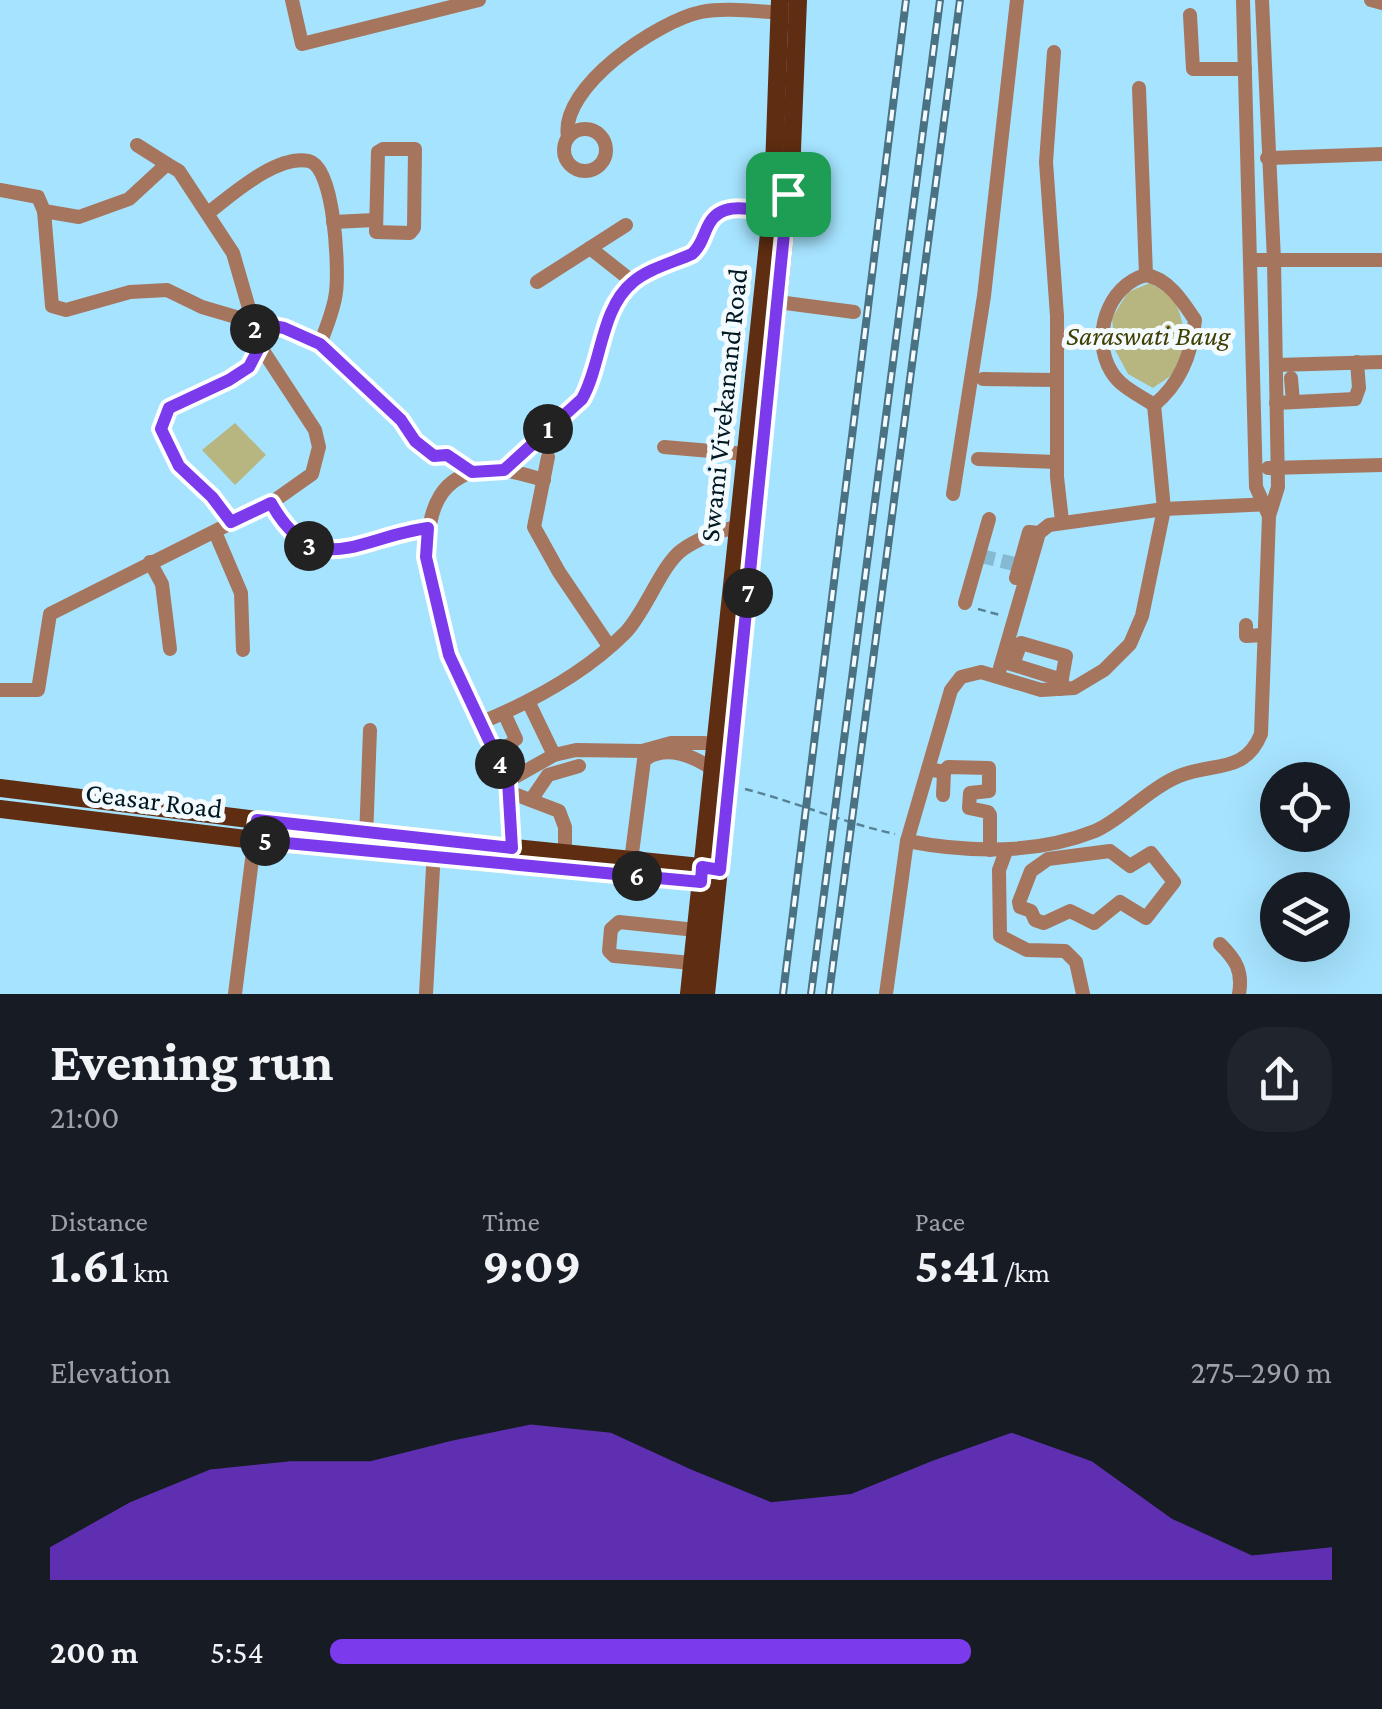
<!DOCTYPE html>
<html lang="en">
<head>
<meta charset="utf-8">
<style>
  :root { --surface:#171b24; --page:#20242c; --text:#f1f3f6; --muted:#9ea1a6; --accent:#7c3aed }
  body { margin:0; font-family:"Crimson Pro",serif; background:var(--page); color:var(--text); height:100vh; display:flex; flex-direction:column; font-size:38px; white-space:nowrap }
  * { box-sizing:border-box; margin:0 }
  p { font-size:32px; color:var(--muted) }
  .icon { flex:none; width:55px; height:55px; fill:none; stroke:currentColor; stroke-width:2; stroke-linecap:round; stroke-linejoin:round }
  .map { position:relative; height:994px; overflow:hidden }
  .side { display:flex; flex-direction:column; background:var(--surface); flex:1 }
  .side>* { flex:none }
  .controls { position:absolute; left:1260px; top:762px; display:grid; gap:20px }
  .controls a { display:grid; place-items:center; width:90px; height:90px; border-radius:50%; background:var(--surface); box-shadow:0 10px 40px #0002; font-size:50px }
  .pin { position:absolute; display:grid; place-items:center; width:85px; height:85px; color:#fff; margin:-42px; border-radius:20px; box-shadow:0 5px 15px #0006 }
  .km { position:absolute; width:50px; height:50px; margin:-25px; border-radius:50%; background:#222; color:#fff; font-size:28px; line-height:50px; text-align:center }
  .round { display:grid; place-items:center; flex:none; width:105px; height:105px; border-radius:40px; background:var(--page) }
  .summary { display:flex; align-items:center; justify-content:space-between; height:170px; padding:0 50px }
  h1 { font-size:55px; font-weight:700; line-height:75px }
  .metrics { display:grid; grid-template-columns:repeat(3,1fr); gap:15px; height:170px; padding:10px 50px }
  .metrics div { display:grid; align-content:center }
  .metrics b { font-size:50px; font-weight:700 }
  .metrics small { font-size:28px; font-weight:400 }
  .metrics p { font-size:28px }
  .chart { height:280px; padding:20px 50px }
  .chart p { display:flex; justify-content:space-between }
  .chart svg { width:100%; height:180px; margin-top:10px; fill:var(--accent); opacity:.7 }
  ul { padding:0 50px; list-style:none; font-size:32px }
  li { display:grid; grid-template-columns:160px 120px 1fr; align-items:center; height:75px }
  li i { height:25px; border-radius:12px; background:var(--accent) }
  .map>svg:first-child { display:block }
  .green { fill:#b7b681 }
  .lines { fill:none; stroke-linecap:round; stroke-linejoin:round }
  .minor-tunnel { stroke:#85bad2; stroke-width:14; stroke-dasharray:14 7; stroke-linecap:butt }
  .path { stroke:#578295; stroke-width:2.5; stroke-dasharray:8 5; stroke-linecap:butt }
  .minor { stroke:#a6755d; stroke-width:14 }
  .major { stroke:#5e2d12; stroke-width:18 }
  .rail-casing { stroke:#4a7283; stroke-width:8 }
  .rail { stroke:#f4fbff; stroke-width:4; stroke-dasharray:11; stroke-linecap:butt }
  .route-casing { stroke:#fff; stroke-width:20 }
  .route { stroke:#7c3aed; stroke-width:12 }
  .labels { text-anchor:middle; stroke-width:10; stroke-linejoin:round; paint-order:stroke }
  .park-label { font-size:28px; font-style:italic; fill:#403e00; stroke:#f4fbff }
  .street-label { font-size:28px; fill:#011822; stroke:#f4fbff }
</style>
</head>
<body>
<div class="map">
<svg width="1382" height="994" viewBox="0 0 1382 994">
  <rect width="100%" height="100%" fill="#a6e3fe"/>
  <g class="green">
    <path d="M 1150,283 C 1156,287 1165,291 1170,296 C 1186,313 1189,356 1173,373 C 1168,379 1159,383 1153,388 L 1128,374 L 1115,350 L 1112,318 L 1128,292 Z"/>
    <polygon points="235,423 266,455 235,485 202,450"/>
  </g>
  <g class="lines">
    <polyline class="minor-tunnel" points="981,556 1019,565"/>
    <g class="path">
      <polyline points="978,609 1000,615"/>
      <path d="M 745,789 C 796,802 844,823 895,834"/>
    </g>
    <g class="minor">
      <polyline points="292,0 302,44 479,0"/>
      <polyline points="1243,0 1256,487 1269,516"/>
      <polyline points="1371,0 1382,3"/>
      <polyline points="1190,15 1193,69 1245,69"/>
      <polyline points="1054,52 1046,162 1057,316 1057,477 1062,521"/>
      <polyline points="1139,88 1146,275"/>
      <circle cx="585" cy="150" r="21"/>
      <path d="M 568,137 C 559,87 658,21 701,12 C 727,7 759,12 786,13"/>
      <polyline points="137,145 167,164"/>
      <polygon points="383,149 415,149 414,228 410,233 376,232 378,152"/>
      <polyline points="1267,158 1382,154"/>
      <polyline points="0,190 38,197 44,211 79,217 129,199 167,164 179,171 233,253 253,322 284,328 320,344 401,420 415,441 434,455 447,455 472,472"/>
      <path d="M 208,213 C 233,194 277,154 309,161 C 335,167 339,270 336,292 C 334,310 326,328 320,344"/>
      <polyline points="333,222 375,220"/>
      <polyline points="590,248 633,282"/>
      <polyline points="1251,260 1382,260"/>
      <path d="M 1146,275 C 1169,279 1183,302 1195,320 C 1192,354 1181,383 1154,405 C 1139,395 1120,387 1111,371 C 1091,338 1107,285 1146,275 Z"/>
      <polyline points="537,282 626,225"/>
      <polyline points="778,302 854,312"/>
      <polyline points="1057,342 1102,341"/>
      <polyline points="1276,365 1382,362"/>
      <polyline points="1291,378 1293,402"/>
      <polyline points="983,379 1057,380"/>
      <polyline points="1276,403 1355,399 1359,388 1357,362"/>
      <polyline points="664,447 746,454"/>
      <polyline points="548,457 534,527 559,572 609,646"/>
      <polyline points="978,459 1057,462"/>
      <polyline points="1268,468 1382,465"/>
      <path d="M 504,470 L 582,399 C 601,364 600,309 633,282 C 648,269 674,262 692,253 C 702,245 703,235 709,224 C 721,201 749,209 771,211"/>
      <polyline points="953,494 984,296 1017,0"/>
      <path d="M 271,503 C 317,583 359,537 428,528"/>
      <polyline points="231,522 213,497 179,466 161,429 169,408 229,380 249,367 260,346"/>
      <polyline points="215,532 241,593 243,650"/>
      <polyline points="150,562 162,584 170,649"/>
      <polyline points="1016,578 1029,532 1039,533"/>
      <polyline points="965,603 989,519"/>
      <polyline points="1246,625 1246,636 1264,635"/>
      <polyline points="1008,663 1062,680"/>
      <polyline points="1013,664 1021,643 1066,656 1060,689"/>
      <polyline points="998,675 1039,533 1049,525 1164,509 1271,504"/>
      <polyline points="0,690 38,690 50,614 271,503 312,474 319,447 315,430 260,346 253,322 202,307 167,290 130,292 66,310 52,306 44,211"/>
      <polyline points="528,701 554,755"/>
      <polyline points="504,713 516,739"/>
      <path d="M 480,723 C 531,702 585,673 625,633 C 645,613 662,564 682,550 C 698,538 720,531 739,526"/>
      <polyline points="510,765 503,749 512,743"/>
      <polyline points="928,769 944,772 948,767 989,768 989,791 970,793 969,808 988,812 990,815 990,850"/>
      <polyline points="508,781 554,755 576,750 642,751 671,743 705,743"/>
      <polyline points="509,792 559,811 565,827 565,855"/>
      <polyline points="943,795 944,772"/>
      <polyline points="531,800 548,775 579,766"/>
      <polyline points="366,839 370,730"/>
      <path d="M 907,841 C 970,853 1035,855 1095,831 C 1121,820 1148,789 1179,776 C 1213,762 1245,774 1261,734 L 1269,516 L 1278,487 L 1274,260 L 1262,0"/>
      <polyline points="1006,851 999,870 1000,936 1027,950 1065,951 1076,962 1083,994"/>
      <polygon points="1110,851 1130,866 1151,853 1174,882 1146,918 1120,902 1094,923 1070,911 1044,923 1035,920 1031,911 1020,907 1019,902 1031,871 1048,859"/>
      <path d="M 511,854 C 512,832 514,798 507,778 C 491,735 463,696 449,653 C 432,601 399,480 484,470 C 505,468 525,475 544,480"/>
      <path d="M 631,861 L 644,760 C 666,744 694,756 714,770"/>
      <path d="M 1220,944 C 1236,960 1243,971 1239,994"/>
      <polyline points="692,963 614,956 609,951 611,929 619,922 696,930"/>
      <polyline points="235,994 257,820"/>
      <polyline points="426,994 434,850"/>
      <polyline points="886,994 907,841 951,690 961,677 981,672 1041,690 1074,688 1104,670 1130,644 1142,616 1164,509 1154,405"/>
    </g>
    <g class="major">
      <polyline points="0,788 337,830 710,868"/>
      <polyline points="0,809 254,840 708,883"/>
      <polyline points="689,994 773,196 780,0"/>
      <polyline points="706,994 791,175 798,0"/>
    </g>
    <defs>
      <g id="rail">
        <polyline points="783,994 906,0"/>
        <polyline points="811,994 940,0"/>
        <polyline points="829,994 960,0"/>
      </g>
    </defs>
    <use href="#rail" class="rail-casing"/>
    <use href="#rail" class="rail"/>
  </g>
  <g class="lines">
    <defs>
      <path id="route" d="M 788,194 L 720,870 L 702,867 L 701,882 L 254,840 L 257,820 L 512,848 L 508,781 L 449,655 L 426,557 L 428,528 C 359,537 316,583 271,503 L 231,522 L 212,497 L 179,466 L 161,429 L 169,408 L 229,380 L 249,367 L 260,346 L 253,322 L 284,328 L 320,344 L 401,420 L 415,441 L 434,456 L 447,455 L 472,472 L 504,470 L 582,399 C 602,364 600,309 633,282 C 648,269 674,262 692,254 C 702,245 703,235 709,224 C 721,201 749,209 771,212 L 773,196 Z"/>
    </defs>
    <use href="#route" class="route-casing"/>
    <use href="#route" class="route"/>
  </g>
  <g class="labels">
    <g class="park-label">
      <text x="1148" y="345">Saraswati Baug</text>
    </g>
    <g class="street-label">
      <text transform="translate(723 405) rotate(-84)" y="10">Swami Vivekanand Road</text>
      <text transform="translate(154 800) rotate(7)" y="10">Ceasar Road</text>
    </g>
  </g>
</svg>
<div class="controls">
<a><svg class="icon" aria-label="locate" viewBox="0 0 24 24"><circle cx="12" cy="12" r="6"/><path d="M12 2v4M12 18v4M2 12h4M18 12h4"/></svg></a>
<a><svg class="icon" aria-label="layers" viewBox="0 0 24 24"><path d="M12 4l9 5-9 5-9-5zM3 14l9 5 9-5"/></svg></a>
</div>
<div class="pin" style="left:788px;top:194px;background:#1e9e55"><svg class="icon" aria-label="arrive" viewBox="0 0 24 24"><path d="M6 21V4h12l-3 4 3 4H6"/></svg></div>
<b class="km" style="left:548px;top:429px">1</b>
<b class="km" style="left:255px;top:329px">2</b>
<b class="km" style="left:309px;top:546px">3</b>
<b class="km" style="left:500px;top:764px">4</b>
<b class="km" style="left:265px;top:841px">5</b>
<b class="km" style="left:637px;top:876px">6</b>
<b class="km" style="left:748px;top:593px">7</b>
</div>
<section class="side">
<div class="summary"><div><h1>Evening run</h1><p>21:00</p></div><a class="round"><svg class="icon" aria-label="share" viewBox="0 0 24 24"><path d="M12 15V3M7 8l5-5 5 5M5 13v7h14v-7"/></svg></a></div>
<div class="metrics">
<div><p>Distance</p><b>1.61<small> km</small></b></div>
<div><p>Time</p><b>9:09</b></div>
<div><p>Pace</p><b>5:41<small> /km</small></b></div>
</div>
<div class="chart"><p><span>Elevation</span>275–290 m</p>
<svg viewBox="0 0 160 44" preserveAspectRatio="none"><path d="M0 44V36L10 25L20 17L30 15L40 15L50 10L60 6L70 8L80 17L90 25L100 23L110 15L120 8L130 15L140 29L150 38L160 36V44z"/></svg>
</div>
<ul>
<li><b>200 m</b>5:54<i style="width:64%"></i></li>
</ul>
</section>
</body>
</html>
